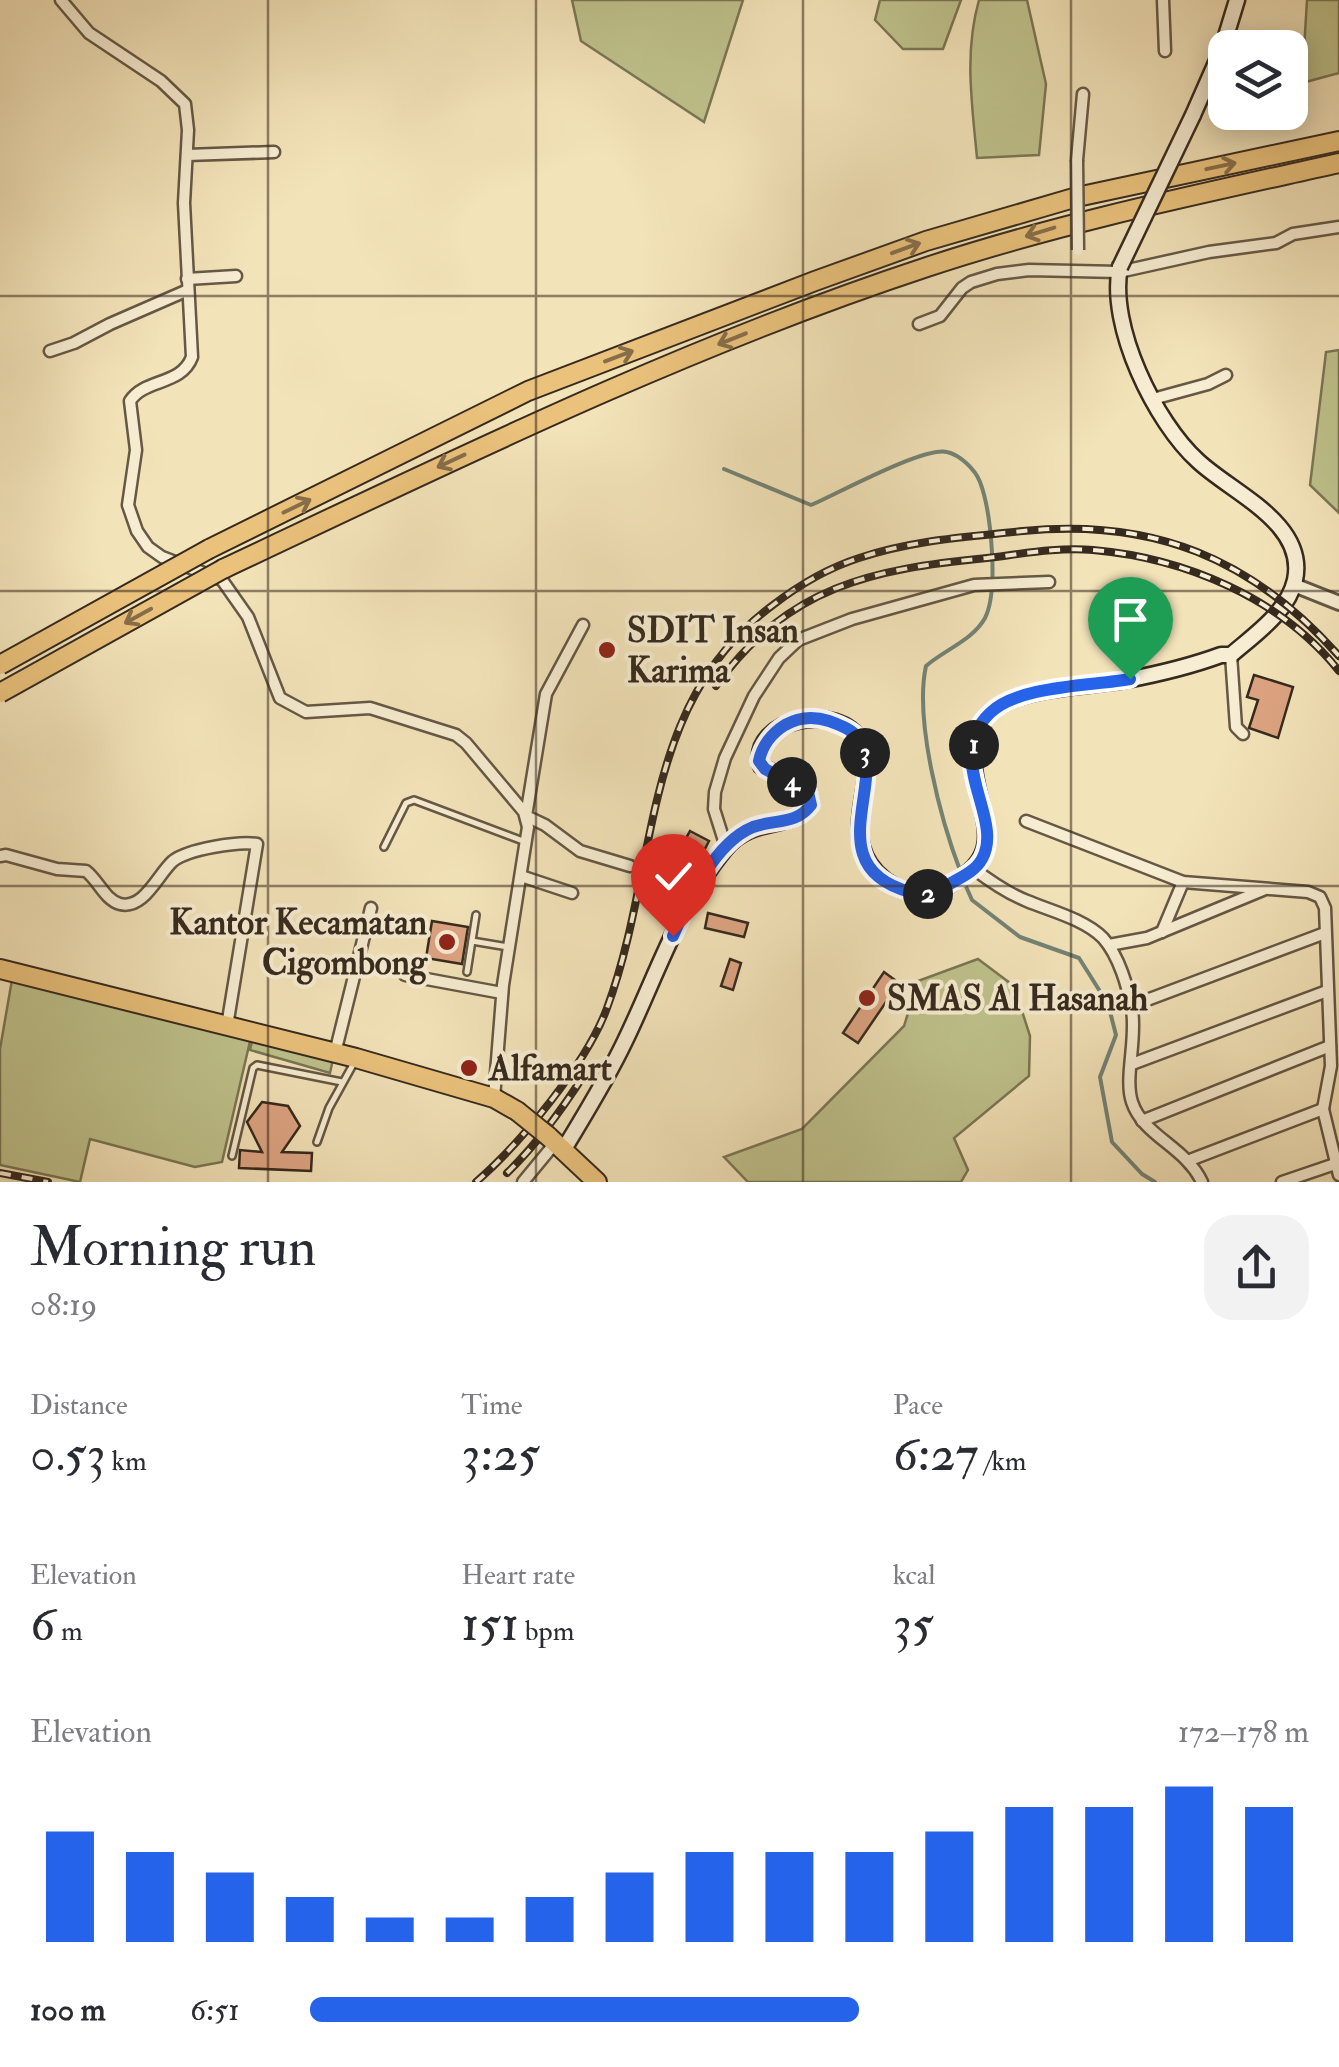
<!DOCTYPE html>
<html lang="en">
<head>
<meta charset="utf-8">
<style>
  :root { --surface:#fff; --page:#f2f2f3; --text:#2b2b33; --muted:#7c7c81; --accent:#2563eb }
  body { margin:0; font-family:"IM FELL Double Pica",serif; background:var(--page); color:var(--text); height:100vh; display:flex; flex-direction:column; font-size:38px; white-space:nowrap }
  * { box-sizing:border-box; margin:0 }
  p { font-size:32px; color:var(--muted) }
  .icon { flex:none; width:55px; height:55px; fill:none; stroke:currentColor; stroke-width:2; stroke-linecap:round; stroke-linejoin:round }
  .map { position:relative; height:1182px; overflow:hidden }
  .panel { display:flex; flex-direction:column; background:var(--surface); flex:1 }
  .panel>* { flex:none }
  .fabs { position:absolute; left:1208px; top:30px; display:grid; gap:20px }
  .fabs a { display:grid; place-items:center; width:100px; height:100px; border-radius:20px; background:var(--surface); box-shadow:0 5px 25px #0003; font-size:50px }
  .pin { position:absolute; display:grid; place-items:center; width:85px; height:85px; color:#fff; margin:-102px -42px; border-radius:50% 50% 50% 0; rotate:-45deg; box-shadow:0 0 10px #0007 }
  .pin .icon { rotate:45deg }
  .km { position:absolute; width:50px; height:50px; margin:-25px; border-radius:50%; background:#222; color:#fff; font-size:28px; line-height:50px; text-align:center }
  .round { display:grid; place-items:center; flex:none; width:105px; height:105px; border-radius:30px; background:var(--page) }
  .summary { display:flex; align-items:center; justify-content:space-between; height:170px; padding:0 30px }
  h1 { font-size:55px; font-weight:600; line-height:75px }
  .metrics { display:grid; grid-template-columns:repeat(3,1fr); gap:15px; height:170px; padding:10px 30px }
  .metrics div { display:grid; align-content:center }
  .metrics b { font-size:50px; font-weight:600 }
  .metrics small { font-size:28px; font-weight:400 }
  .metrics p { font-size:28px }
  .chart { height:280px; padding:20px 30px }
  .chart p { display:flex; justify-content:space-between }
  .chart svg { width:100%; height:180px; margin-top:10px; stroke:var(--accent); stroke-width:6 }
  ul { padding:0 30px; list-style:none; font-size:32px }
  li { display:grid; grid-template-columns:160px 120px 1fr; align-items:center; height:75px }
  li i { height:25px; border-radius:12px; background:var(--accent) }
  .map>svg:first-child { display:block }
  .green { fill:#bfc28c; stroke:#7a7655; stroke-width:2.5 }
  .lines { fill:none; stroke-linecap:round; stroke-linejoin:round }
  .stream { stroke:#738375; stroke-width:4 }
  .building { fill:#dda482; stroke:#362a1e; stroke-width:2.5 }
  .service-casing { stroke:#655845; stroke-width:10 }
  .minor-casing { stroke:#655845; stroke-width:15 }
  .tertiary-casing { stroke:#655845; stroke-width:18 }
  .secondary-casing { stroke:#362a1e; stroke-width:19 }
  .trunk-casing { stroke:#362a1e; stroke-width:22 }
  .motorway-casing { stroke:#362a1e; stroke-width:22 }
  .service { stroke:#f7edd2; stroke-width:5 }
  .minor { stroke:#f7edd2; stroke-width:10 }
  .tertiary { stroke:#f7edd2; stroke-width:12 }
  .secondary { stroke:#f7edd2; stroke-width:14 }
  .trunk { stroke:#eac27c; stroke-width:18 }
  .motorway { stroke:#eac27c; stroke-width:18 }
  .rail-casing { stroke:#362a1e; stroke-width:8 }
  .rail { stroke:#f7edd2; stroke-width:4; stroke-dasharray:11; stroke-linecap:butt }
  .minor-bridge-casing { stroke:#655845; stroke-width:15; stroke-linecap:butt }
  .secondary-bridge-casing { stroke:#362a1e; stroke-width:19; stroke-linecap:butt }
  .trunk-bridge-casing { stroke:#362a1e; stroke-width:22; stroke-linecap:butt }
  .motorway-bridge-casing { stroke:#362a1e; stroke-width:22; stroke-linecap:butt }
  .minor-bridge { stroke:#f7edd2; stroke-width:10 }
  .secondary-bridge { stroke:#f7edd2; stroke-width:14 }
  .trunk-bridge { stroke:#eac27c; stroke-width:18 }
  .motorway-bridge { stroke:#eac27c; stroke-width:18 }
  .oneway { stroke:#876e48 }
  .route-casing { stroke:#fff; stroke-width:20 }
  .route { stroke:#2563eb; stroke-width:12 }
  .grid { fill:none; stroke:#362a1e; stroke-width:2.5; stroke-opacity:0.55 }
  .poi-dot { fill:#8f2418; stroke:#f7edd2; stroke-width:4 }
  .labels { text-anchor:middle; stroke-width:8; stroke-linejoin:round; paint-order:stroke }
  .poi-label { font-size:35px; font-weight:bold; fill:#362a1e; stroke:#f7edd2; text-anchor:start }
</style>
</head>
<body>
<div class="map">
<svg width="1339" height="1182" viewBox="0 0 1339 1182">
  <rect width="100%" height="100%" fill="#f3e3b9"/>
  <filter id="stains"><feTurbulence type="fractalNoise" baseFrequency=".002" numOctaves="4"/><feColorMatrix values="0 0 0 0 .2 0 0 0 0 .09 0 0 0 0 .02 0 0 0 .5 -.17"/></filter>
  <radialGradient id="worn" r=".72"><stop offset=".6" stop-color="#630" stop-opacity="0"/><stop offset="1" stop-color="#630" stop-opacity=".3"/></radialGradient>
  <g class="green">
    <polygon points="572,0 743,0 704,122 581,41"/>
    <polygon points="880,0 961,0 943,49 903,49 875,20"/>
    <path d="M 979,0 L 1027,0 L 1046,84 L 1039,155 L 977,158 C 972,104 964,53 979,0 Z"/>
    <polygon points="1307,0 1339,0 1339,73 1302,83"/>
    <polygon points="1339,350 1339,513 1310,485 1326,352"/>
    <polygon points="978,959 1014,986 1030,1036 1029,1076 954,1138 968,1170 961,1182 748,1182 724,1157 802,1129 904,1026 918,981"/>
    <polygon points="13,974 251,1037 222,1162 195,1167 90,1139 80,1182 0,1165 0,1049"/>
    <polygon points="253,1037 333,1059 330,1073 250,1050"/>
  </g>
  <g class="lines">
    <g class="stream">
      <path d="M 724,469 L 811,505 C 837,494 924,446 947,452 C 960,455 975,469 980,482 C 991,511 999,590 985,618 C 973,640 944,650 926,666 C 914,720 941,821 961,873"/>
      <polyline points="964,882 972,900 1020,937 1079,958 1108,1004 1116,1035 1100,1077 1112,1142 1142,1174 1155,1182"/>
    </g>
  </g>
  <g class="building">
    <polygon points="1254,675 1293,687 1278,738 1249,728 1258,700 1247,697"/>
    <polygon points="690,831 709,841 698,862 679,851"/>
    <polygon points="662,882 675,888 663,911 650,904"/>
    <polygon points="708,913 748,923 744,937 705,928"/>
    <polygon points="432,921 468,927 462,964 426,958"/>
    <polygon points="730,959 741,963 733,990 721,986"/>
    <polygon points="884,972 899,983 858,1043 843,1033"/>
    <polygon points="262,1102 288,1106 300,1126 282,1152 312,1153 311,1171 239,1168 240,1150 262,1152 247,1122"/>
  </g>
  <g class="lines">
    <defs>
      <g id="service">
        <polyline points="384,847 406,803 414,800 523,841"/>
        <polyline points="472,941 508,947"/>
        <polyline points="467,972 476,915"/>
        <polyline points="317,1142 329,1108 355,1061"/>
        <polyline points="232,1156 253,1068 257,1065 342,1082"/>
      </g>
      <g id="minor">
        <path d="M 61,0 L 89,33 L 161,81 L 185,104 L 188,130 L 184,203 L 192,357 C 181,386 145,378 130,401 L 136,450 L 128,505 L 137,531 L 148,547 L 162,557 L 222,580 L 248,617 L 280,698 L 306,712 L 370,708 L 456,735 L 466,743 L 524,812 L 528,827 L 503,985 L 494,1098"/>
        <polyline points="1163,0 1165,51"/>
        <polyline points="187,155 274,152"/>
        <polyline points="1077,160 1083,94"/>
        <polyline points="187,279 236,276"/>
        <polyline points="919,324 940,316 962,288 971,282 997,274 1029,270 1119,272 1209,252 1276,243 1293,234 1339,227"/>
        <polyline points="50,351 74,343 110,324 188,290"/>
        <polyline points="1153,399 1208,384 1226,375"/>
        <polyline points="583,625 546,694 526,816 545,825 580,851 630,866"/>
        <polyline points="1231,655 1236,727 1243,734"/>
        <polyline points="1026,821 1183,882 1308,892 1320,897 1325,908 1331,1066 1323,1109 1339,1175"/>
        <polyline points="726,847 714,809 715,792 725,758 754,696 779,658 798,640 852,619 974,585 1049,582"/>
        <path d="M 0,856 L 6,855 L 57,869 L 86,871 C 98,880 105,900 120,904 C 144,910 158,874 173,861 C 188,849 239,841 257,844 L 227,1026"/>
        <path d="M 974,869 C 991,882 1007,893 1027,901 C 1051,911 1084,919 1103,938 C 1119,956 1128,987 1132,1010 C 1137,1040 1124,1078 1132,1102 C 1143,1136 1186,1147 1202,1182"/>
        <polyline points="521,876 572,893"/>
        <polyline points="1162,932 1183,882"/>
        <polyline points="1109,945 1147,938 1263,890"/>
        <polyline points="405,975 502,993"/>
        <polyline points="1131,1006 1325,933"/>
        <polyline points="335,1053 371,908"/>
        <polyline points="1132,1064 1327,991"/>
        <polyline points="1142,1121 1330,1046"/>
        <polyline points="1190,1160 1323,1109"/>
        <polyline points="523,1182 556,1142"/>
        <polyline points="1282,1182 1335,1164"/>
      </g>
      <polyline id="tertiary" points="1294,585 1339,603"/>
      <g id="secondary">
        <polyline points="1193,115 1222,49 1237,0"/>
        <path d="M 564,1149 C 585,1114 607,1079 625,1041 C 656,977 679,905 725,849 C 752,815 792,831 811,805 L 808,792 L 761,766 C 749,718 840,701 861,742 C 881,781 837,831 877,873 C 887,884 902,891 917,893 C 933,896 945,887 959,879 C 1024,840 947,780 984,720 C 1006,686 1089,687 1126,680 C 1158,674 1191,666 1221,655 L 1231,655 C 1254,635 1288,612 1295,580 C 1307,523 1232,493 1198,461 C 1155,422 1108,326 1120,267"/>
      </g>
      <g id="trunk">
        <polyline points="0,969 356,1058 494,1098 517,1111"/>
        <polyline points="548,1136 597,1182"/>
      </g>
      <g id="motorway">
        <polyline points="209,549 528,391 815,281 926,241 1077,197 1339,141"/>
        <path d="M 223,569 C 454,460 684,347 927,267 C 1063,222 1200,194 1339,163"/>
      </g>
    </defs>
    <use href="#service" class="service-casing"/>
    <use href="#minor" class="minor-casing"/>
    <use href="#tertiary" class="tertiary-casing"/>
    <use href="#secondary" class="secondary-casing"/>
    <use href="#trunk" class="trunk-casing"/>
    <use href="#motorway" class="motorway-casing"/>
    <use href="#service" class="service"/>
    <use href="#minor" class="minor"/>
    <use href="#tertiary" class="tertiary"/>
    <use href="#secondary" class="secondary"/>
    <use href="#trunk" class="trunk"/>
    <use href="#motorway" class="motorway"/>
    <defs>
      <g id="rail">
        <path d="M 716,686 C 788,586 872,569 987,558 C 1021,554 1058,547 1093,550 C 1185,558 1281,598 1339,671"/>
        <polyline points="0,1173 48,1182"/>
        <path d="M 507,1173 C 537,1144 561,1111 584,1075"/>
        <path d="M 476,1182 C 520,1144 587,1063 607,1008 C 660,866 638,705 773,605 C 799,585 828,568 859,558 C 912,540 967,537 1023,531 C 1153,518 1252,558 1339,656"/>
      </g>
    </defs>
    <use href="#rail" class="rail-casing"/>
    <use href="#rail" class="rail"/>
    <defs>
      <polyline id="minor-bridge" points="1077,160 1078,250"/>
      <polyline id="secondary-bridge" points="1120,267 1193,115"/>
      <polyline id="trunk-bridge" points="517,1111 548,1136"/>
      <g id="motorway-bridge">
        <polyline points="0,665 209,549"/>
        <polyline points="0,693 223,569"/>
      </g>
    </defs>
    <use href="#minor-bridge" class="minor-bridge-casing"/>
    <use href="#secondary-bridge" class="secondary-bridge-casing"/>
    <use href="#trunk-bridge" class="trunk-bridge-casing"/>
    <use href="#motorway-bridge" class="motorway-bridge-casing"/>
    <use href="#minor-bridge" class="minor-bridge"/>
    <use href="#secondary-bridge" class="secondary-bridge"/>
    <use href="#trunk-bridge" class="trunk-bridge"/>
    <use href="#motorway-bridge" class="motorway-bridge"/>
  </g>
  <defs><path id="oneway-shaft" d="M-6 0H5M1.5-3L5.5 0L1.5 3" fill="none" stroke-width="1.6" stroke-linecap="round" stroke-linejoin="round" transform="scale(2.5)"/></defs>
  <g class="oneway">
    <use href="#oneway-shaft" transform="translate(1221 166) rotate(-12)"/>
    <use href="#oneway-shaft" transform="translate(1040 232) rotate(163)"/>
    <use href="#oneway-shaft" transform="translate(906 248) rotate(-20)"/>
    <use href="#oneway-shaft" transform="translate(732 339) rotate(158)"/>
    <use href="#oneway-shaft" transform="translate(619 356) rotate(-21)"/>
    <use href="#oneway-shaft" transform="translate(451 461) rotate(155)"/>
    <use href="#oneway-shaft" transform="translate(297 506) rotate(-26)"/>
    <use href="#oneway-shaft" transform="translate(138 616) rotate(151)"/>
  </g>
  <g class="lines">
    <defs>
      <path id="route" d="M 673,936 C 689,900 714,843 753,827 C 775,819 796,825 811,805 L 808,792 L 765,769 L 759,761 C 762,746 772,733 785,725 C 799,717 814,716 829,721 C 840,725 854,730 861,741 C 885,784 819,867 910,892 C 927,897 938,891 953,882 C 964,876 976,870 982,859 C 1005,818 942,759 990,713 C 1019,685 1092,686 1130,679"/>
    </defs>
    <use href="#route" class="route-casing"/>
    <use href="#route" class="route"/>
  </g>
  <path class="grid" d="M 268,0 L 268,1182M 536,0 L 536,1182M 803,0 L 803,1182M 1071,0 L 1071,1182M 0,296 L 1339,296M 0,591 L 1339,591M 0,886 L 1339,886"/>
  <g class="poi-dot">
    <circle cx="607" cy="650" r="10"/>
    <circle cx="447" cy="942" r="10"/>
    <circle cx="867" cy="998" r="10"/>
    <circle cx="469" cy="1068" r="10"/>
  </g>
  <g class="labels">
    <g class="poi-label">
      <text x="627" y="642">SDIT Insan<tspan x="627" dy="40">Karima</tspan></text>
      <text x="427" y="934" text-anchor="end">Kantor Kecamatan<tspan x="427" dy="40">Cigombong</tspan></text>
      <text x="887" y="1010">SMAS Al Hasanah</text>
      <text x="489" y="1080">Alfamart</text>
    </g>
  </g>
  <rect width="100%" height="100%" filter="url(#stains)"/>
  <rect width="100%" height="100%" fill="url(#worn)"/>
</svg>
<div class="fabs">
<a><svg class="icon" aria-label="layers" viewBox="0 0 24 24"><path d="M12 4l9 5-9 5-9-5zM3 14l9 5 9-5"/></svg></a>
</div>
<div class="pin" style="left:1130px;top:679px;background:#1e9e55"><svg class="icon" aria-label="arrive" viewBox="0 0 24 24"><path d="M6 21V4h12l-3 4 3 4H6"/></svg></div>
<div class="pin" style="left:673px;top:936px;background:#d93025"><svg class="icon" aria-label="check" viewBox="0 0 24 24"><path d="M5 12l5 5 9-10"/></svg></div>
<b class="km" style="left:974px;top:745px">1</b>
<b class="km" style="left:928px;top:894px">2</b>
<b class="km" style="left:865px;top:753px">3</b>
<b class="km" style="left:792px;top:782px">4</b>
</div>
<section class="panel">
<div class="summary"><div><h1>Morning run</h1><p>08:19</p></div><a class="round"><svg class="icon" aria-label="share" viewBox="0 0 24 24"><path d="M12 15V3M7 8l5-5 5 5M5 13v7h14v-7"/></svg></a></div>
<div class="metrics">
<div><p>Distance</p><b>0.53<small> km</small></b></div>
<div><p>Time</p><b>3:25</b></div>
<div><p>Pace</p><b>6:27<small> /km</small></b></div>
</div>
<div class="metrics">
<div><p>Elevation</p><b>6<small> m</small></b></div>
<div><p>Heart rate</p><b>151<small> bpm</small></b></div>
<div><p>kcal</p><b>35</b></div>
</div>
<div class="chart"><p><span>Elevation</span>172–178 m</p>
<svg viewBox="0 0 160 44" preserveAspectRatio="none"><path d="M5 44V17M15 44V22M25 44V27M35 44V33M45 44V38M55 44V38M65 44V33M75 44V27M85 44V22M95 44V22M105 44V22M115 44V17M125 44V11M135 44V11M145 44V6M155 44V11"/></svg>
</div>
<ul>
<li><b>100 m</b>6:51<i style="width:55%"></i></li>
</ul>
</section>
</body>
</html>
